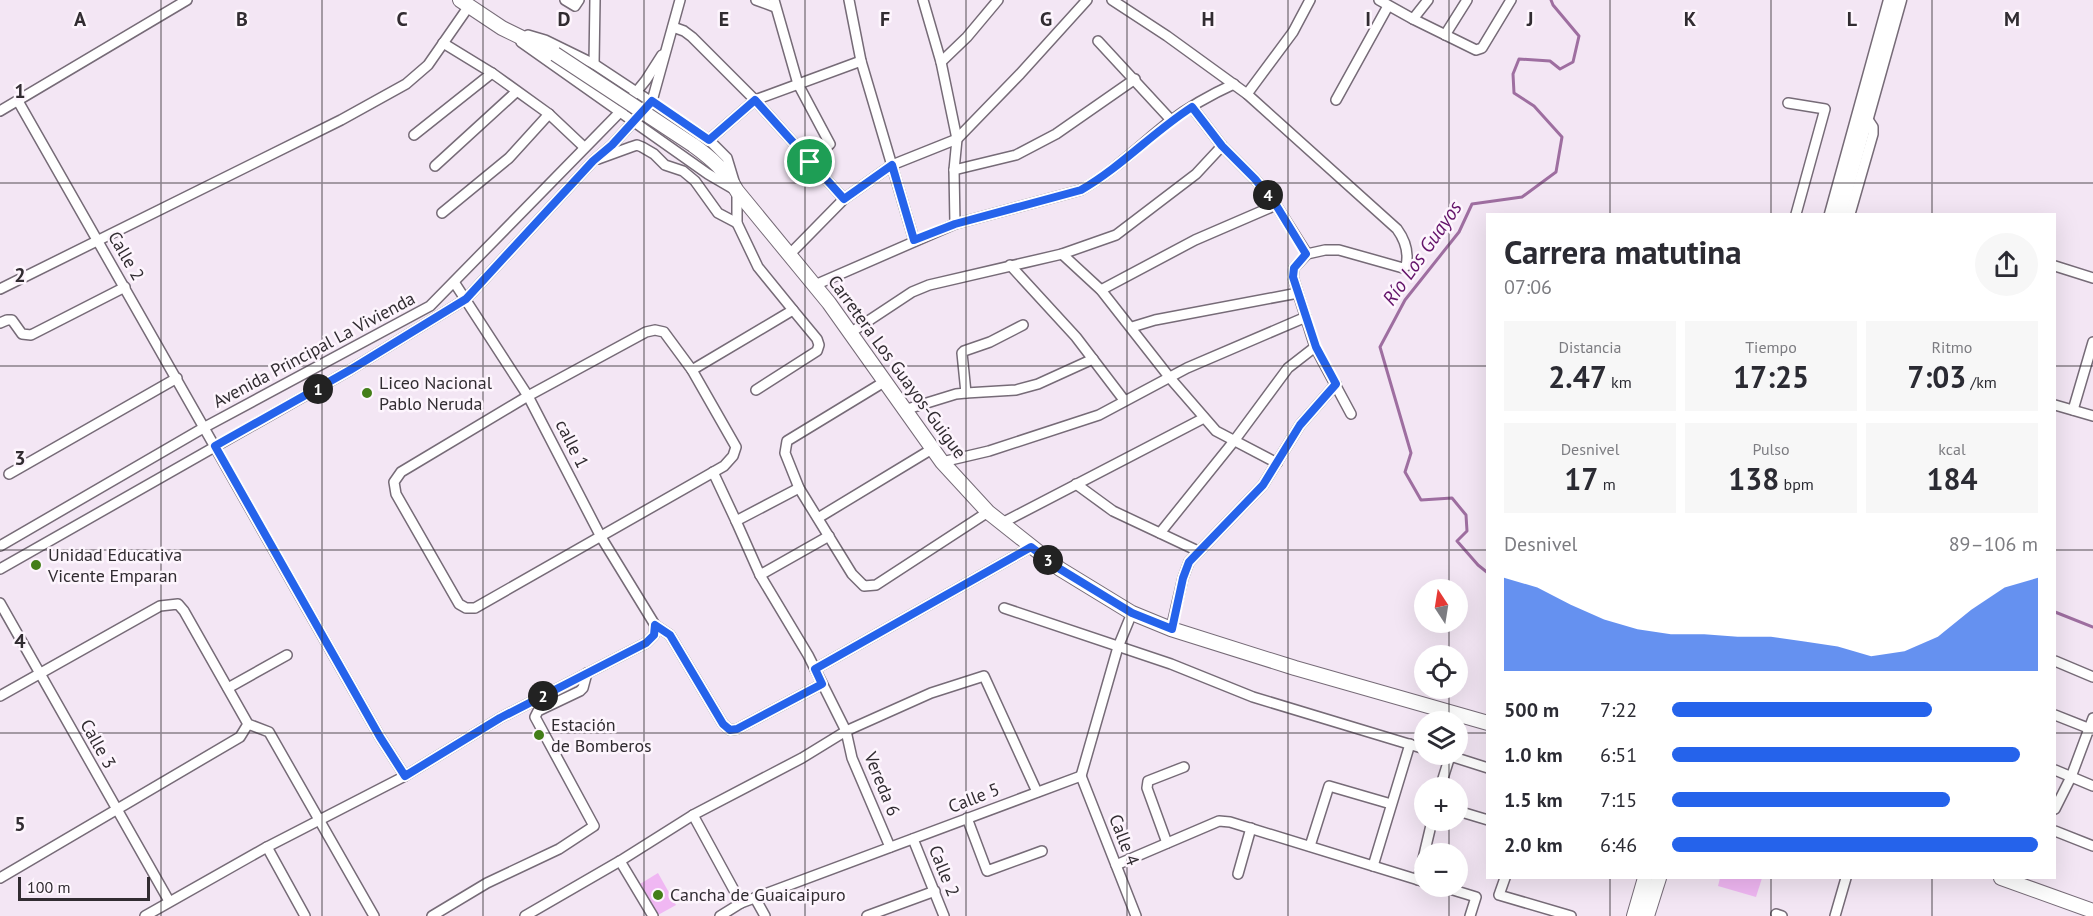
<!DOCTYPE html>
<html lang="es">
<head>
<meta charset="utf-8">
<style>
  :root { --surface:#fff; --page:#f7f7f7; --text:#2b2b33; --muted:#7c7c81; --accent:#2563eb }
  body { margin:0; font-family:"PT Sans",sans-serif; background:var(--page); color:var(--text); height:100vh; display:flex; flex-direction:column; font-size:22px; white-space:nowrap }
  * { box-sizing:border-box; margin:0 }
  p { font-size:20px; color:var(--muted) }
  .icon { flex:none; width:33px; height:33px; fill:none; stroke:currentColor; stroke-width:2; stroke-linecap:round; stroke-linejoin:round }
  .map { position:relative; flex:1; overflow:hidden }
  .side { position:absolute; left:1486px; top:213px; width:570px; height:666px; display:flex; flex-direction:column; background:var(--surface); border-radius:0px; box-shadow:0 6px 24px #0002 }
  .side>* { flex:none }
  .needle { width:39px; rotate:348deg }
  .buttons { position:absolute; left:1414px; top:579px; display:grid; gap:12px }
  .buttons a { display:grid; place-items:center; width:54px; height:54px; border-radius:50%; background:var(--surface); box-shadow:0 6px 24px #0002; font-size:30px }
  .scale { position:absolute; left:18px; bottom:15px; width:132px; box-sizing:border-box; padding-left:6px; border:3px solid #312c31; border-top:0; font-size:16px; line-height:21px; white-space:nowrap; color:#312c31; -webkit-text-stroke:4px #fdf5fd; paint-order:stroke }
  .pin { position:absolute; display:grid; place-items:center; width:51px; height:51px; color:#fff; margin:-26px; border:3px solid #fff; border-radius:50%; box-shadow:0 2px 6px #0007 }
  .km { position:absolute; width:30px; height:30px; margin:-15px; border-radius:50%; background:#222; color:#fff; font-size:16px; line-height:30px; text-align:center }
  .round { display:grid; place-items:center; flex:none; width:63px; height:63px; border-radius:32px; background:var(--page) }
  .summary { display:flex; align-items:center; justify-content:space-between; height:102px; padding:0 18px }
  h1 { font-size:33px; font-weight:600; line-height:45px }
  .metrics { display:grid; grid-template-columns:repeat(3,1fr); gap:9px; height:102px; padding:6px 18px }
  .metrics div { display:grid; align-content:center; border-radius:0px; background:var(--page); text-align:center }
  .metrics b { font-size:30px; font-weight:600 }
  .metrics small { font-size:16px; font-weight:400 }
  .metrics p { font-size:16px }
  .chart { height:168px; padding:12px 18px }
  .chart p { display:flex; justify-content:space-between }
  .chart svg { width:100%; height:108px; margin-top:6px; fill:var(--accent); opacity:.7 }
  ul { padding:0 18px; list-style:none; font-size:20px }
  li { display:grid; grid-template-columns:96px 72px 1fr; align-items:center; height:45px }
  li i { height:15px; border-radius:8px; background:var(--accent) }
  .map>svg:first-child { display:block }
  .park { fill:#f0b7f3 }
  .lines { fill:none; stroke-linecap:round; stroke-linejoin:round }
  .stream { stroke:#9e6ea0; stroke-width:3 }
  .minor-casing { stroke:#766b77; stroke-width:12 }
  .tertiary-casing { stroke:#766b77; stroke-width:15 }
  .secondary-casing { stroke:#766b77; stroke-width:16 }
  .minor { stroke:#fff; stroke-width:9 }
  .tertiary { stroke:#fff; stroke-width:12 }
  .secondary { stroke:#fff; stroke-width:14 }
  .secondary-bridge-casing { stroke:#766b77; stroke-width:16; stroke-linecap:butt }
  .secondary-bridge { stroke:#fff; stroke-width:14 }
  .route-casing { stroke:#fff; stroke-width:12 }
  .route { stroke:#2563eb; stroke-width:8 }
  .grid { fill:none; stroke:#312c31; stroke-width:1.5; stroke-opacity:0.55 }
  .poi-dot { fill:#437e18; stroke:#fdf5fd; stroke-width:2 }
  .labels { text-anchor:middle; stroke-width:5; stroke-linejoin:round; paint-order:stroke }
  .street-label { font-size:18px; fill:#312c31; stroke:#fdf5fd }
  .poi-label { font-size:18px; fill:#312c31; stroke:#fdf5fd; text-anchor:start }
  .water-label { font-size:20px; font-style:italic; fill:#64136a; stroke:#fdf5fd }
  .grid-label { font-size:20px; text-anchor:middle; font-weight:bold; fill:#312c31; stroke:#fdf5fd; stroke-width:5; stroke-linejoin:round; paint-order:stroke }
</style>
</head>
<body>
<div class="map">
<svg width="2093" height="916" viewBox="0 0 2093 916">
  <rect width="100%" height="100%" fill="#f3e6f4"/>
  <g class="park">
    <polygon points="658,873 676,905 658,915 640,884"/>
    <polygon points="1720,878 1762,878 1756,897 1718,886"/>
  </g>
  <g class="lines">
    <g class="stream">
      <polyline points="1488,573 1478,565 1457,541 1467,531 1466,515 1452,498 1421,500 1405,472 1411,453 1380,347 1405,300 1459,232 1472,204 1522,197 1556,172 1562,137 1534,106 1514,93 1513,74 1519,59 1550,61 1560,69 1573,62 1579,36 1553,5 1551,0"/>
      <polyline points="2055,612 2093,627"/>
    </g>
    <defs>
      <g id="minor">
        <polyline points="565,0 575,6 579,0"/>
        <polyline points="756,0 775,7"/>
        <polyline points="774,0 798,84 830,144 810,162"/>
        <polyline points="849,0 861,61 914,240"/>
        <polyline points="923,0 941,62 957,139 954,170 955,224"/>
        <path d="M 1112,0 L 1167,36 L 1247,94 L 1397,229 C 1405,240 1409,253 1406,266 L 1403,268 L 1339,250 L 1325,250 L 1307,254"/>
        <polyline points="1379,0 1413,19 1476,50 1482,48 1511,0"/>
        <polyline points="1413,19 1428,0"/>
        <polyline points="673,27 684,31 692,37 755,100 844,199"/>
        <polyline points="528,35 545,40 594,64 709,140 727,158 737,191 737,223 758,267 793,310 692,370"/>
        <polyline points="1445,35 1467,0"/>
        <polyline points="1098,41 1171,120"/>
        <polyline points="521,42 708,174 732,188"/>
        <polyline points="443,43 492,73 549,114 584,147"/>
        <polyline points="941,62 967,37 998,0"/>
        <polyline points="594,64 595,0"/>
        <polyline points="1247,94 1293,32 1310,0"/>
        <polyline points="1336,100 1388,6"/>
        <polyline points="18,101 380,737 405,776"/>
        <polyline points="1788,103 1825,109 1796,214"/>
        <polyline points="1192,107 1222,146 1255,179 1276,205 1307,254 1294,268 1293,277 1315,347 1351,414"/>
        <polyline points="0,111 187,0"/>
        <polyline points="414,135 492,73"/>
        <polyline points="709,140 755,100 861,61"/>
        <polyline points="598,159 631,147 637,145 642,147 654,154 665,165 683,171 695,181 718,213 737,223"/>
        <polyline points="435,166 516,92"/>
        <polyline points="954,170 1016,155 1056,134 1135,79"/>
        <polyline points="442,213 509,158 549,114"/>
        <polyline points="1850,214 1873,134 1873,127 1867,118"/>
        <polyline points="790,254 844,199 892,165 957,139 1020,74 1087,0"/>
        <polyline points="1062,254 1101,290 1170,378 1216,431 1277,463"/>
        <polyline points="1010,265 1076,337 1124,400"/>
        <polyline points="2055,266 2093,278"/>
        <polyline points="454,282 528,396 601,537 655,625 670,635 723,724 730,730 737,729 822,684"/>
        <path d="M 815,285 L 955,224 L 1081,190 C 1113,172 1140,145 1169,122 C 1189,107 1212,94 1234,84"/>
        <polyline points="0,289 341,120 406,84 428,65 469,6"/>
        <polyline points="1101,290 1195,240 1276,205"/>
        <polyline points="0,323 7,320 12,320 22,334 31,335 125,287"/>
        <polyline points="1132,327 1155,320 1298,293"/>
        <polygon points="655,330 664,332 692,370 736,447 733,456 724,466 475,608 466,608 459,604 396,494 394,482 401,472 528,396 646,332"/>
        <polyline points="850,333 912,292 929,285 1062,254 1116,235 1196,174 1222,146"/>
        <polyline points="884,382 787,441 785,453 799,488 852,574 864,586 876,585 988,512"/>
        <polyline points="756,390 817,351 819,345 817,339 793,310"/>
        <polyline points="966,393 1016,390 1038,384 1093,359"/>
        <polyline points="2055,405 2093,416"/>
        <polyline points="904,410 956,394 966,393 962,353 964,351 990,342 1023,325"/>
        <polyline points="2073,410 2093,342"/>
        <polyline points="942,462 989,451 1099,415 1187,368 1306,317"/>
        <polyline points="713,472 736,521"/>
        <polyline points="9,474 177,378"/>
        <polyline points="1076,484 1113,511 1198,551"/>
        <polyline points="799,488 736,521 760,575 808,655 846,731 852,758 890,847"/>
        <polyline points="818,518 932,449"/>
        <polyline points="1002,523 1204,418"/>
        <polyline points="1160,533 1234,441 1288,368 1315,347"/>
        <polyline points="0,546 205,427 430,306 620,112 646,80 662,55"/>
        <polyline points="0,569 350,370 466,299 593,161 612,145 652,101 680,0"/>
        <polyline points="760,575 829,536"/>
        <polyline points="0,603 169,901"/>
        <polyline points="1004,608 1171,664 1253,697 1425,749"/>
        <polyline points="1171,629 1183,578 1189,562 1263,485 1300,425 1336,384"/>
        <polyline points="2055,661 2093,677"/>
        <polyline points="815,669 1031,547"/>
        <polyline points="228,688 287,655"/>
        <polyline points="0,696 160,606 178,604 184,611 248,724 269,732 374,916"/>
        <polyline points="2055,715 2093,730"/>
        <polyline points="1444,754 1488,768"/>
        <polyline points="2055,770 2093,786"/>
        <polyline points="1081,776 1118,647 1132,613"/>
        <polyline points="1081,776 1136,916"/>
        <polyline points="1440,788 1450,756"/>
        <polyline points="2055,809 2071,777 2093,718"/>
        <polyline points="1458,811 1488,820"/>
        <polyline points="693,815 741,903"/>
        <polyline points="967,818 987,871 1042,851"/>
        <polyline points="2055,831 2093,846"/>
        <polyline points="913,839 944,916"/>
        <polyline points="1167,843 1147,788 1148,781 1184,767"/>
        <polyline points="1310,846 1329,786 1391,804"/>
        <polyline points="267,847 305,916"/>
        <polyline points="620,861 653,916"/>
        <polyline points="1116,865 1219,821 1230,822 1425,882"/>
        <polyline points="1373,866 1410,744"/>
        <polyline points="1238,874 1251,828"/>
        <polyline points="0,878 240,737 248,724"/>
        <polyline points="1505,878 1499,895 1571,916"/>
        <polyline points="1418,880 1432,821"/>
        <polyline points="1440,886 1476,897 1470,916"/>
        <polyline points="755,898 765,916"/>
        <polyline points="1776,914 1782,916"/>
        <polyline points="145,916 267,847 405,776 500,718 646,643 654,635 655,625"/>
        <polyline points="432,916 487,883 559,849 594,826 535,717 538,711 580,691 583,688 587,673"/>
        <polyline points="525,916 620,861 693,815 802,758 846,731 931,693 984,676 1037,792"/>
        <polyline points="720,916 741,903 1081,776"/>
        <polyline points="867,916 935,891"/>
        <polyline points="1835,916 1846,878"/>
      </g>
      <g id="tertiary">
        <polyline points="1831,214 1890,0"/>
        <polyline points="1840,214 1900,0"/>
      </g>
      <g id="secondary">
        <polyline points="460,0 502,28 555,54"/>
        <path d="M 693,145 C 711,158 726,171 737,191 L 829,303 L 942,462 L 988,512 L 1060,569 L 1132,613 L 1171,629 L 1295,668 L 1488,723"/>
        <polyline points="2001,878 2093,911"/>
        <polyline points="1634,916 1645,878"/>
        <polyline points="1647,916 1659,878"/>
      </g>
    </defs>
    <use href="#minor" class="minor-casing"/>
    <use href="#tertiary" class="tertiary-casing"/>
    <use href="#secondary" class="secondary-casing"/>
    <use href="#minor" class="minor"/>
    <use href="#tertiary" class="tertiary"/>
    <use href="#secondary" class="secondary"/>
    <defs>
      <polyline id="secondary-bridge" points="555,54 693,145"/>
    </defs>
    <use href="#secondary-bridge" class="secondary-bridge-casing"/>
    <use href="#secondary-bridge" class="secondary-bridge"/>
  </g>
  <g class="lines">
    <defs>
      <path id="route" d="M 755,100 L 844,199 L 892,165 L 914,240 L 955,224 L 1081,190 C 1121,167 1153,132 1192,107 L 1222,146 L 1255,179 L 1276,205 L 1306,254 L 1294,268 L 1293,277 L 1316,347 L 1336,384 L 1300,425 L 1263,485 L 1189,562 L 1183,578 L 1172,629 L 1132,613 L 1060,569 L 1031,547 L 815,669 L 822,684 L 737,729 L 730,730 L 723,724 L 670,635 L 655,625 L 654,635 L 646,643 L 500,718 L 405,776 L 380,737 L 215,446 L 350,370 L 466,299 L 593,161 L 612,145 L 652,101 L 709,140 Z"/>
    </defs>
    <use href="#route" class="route-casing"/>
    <use href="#route" class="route"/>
  </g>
  <path class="grid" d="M 161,0 L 161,916M 322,0 L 322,916M 483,0 L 483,916M 644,0 L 644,916M 805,0 L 805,916M 966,0 L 966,916M 1127,0 L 1127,916M 1288,0 L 1288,916M 1449,0 L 1449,590M 1610,0 L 1610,214M 1771,0 L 1771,214M 1932,0 L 1932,214M 0,183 L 2093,183M 0,366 L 1488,366M 2055,366 L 2093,366M 0,550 L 1488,550M 2055,550 L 2093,550M 1449,622 L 1449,656M 1449,688 L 1449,722M 0,733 L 1425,733M 1458,733 L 1488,733M 2055,733 L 2093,733M 1449,754 L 1449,788M 1449,820 L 1449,854M 1610,878 L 1610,916M 1771,878 L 1771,916M 1932,878 L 1932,916M 1449,886 L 1449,916"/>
  <g class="poi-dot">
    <circle cx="367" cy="393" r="6"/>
    <circle cx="36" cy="565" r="6"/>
    <circle cx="539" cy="735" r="6"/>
    <circle cx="658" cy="895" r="6"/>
  </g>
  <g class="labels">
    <g class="street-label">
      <text transform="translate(126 256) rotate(60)" y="6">Calle 2</text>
      <text transform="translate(314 350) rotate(-28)" y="6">Avenida Principal La Vivienda</text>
      <text transform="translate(897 367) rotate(54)" y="6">Carretera Los Guayos-Guigue</text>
      <text transform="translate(572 444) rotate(63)" y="6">calle 1</text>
      <text transform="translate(98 744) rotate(61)" y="6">Calle 3</text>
      <text transform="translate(882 784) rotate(68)" y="6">Vereda 6</text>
      <text transform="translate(974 798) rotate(-21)" y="6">Calle 5</text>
      <text transform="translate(1124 840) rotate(69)" y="6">Calle 4</text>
      <text transform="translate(944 871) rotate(68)" y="6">Calle 2</text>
    </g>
    <g class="poi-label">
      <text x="379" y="389">Liceo Nacional<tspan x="379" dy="21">Pablo Neruda</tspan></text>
      <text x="48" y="561">Unidad Educativa<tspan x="48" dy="21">Vicente Emparan</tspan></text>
      <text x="551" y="731">Estación<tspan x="551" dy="21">de Bomberos</tspan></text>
      <text x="670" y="901">Cancha de Guaicaipuro</text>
    </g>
    <g class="water-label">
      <text transform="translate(1422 253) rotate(-55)" y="7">Río Los Guayos</text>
    </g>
  </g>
  <g class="grid-label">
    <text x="80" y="26">A</text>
    <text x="242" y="26">B</text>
    <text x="402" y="26">C</text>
    <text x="564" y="26">D</text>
    <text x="724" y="26">E</text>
    <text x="885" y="26">F</text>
    <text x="1046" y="26">G</text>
    <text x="1208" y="26">H</text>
    <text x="1368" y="26">I</text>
    <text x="1530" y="26">J</text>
    <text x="1690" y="26">K</text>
    <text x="1852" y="26">L</text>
    <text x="2012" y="26">M</text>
    <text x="20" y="98">1</text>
    <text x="20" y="282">2</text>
    <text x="20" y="465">3</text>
    <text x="20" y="648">4</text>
    <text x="20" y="831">5</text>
  </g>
</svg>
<div class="buttons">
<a><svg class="needle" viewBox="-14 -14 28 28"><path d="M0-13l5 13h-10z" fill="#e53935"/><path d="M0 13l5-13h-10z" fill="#7c7c81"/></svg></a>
<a><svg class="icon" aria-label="locate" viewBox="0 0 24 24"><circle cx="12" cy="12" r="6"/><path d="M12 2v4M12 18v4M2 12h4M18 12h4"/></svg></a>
<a><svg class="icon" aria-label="layers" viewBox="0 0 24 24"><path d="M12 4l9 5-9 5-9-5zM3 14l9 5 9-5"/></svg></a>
<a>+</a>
<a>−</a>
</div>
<div class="scale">100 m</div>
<div class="pin" style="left:810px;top:162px;background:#1e9e55"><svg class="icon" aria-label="arrive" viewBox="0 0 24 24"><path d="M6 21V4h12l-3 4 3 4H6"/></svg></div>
<b class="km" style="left:318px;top:389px">1</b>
<b class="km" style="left:543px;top:696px">2</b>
<b class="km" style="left:1048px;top:560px">3</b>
<b class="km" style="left:1268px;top:195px">4</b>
<section class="side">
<div class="summary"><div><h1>Carrera matutina</h1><p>07:06</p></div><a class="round"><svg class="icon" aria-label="share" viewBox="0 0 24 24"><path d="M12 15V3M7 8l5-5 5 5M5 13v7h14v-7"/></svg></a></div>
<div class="metrics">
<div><p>Distancia</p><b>2.47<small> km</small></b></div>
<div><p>Tiempo</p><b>17:25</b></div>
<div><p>Ritmo</p><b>7:03<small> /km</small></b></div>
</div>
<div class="metrics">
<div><p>Desnivel</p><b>17<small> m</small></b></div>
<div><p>Pulso</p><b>138<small> bpm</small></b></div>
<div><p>kcal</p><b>184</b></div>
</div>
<div class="chart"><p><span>Desnivel</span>89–106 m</p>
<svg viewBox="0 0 160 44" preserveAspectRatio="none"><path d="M0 44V6L10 10L20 17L30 23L40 27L50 29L60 29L70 30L80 30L90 32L100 34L110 38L120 36L130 30L140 19L150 10L160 6V44z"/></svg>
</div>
<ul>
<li><b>500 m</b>7:22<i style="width:71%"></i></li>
<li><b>1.0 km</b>6:51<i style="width:95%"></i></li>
<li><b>1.5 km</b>7:15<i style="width:76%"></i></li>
<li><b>2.0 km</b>6:46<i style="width:100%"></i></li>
</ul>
</section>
</div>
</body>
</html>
